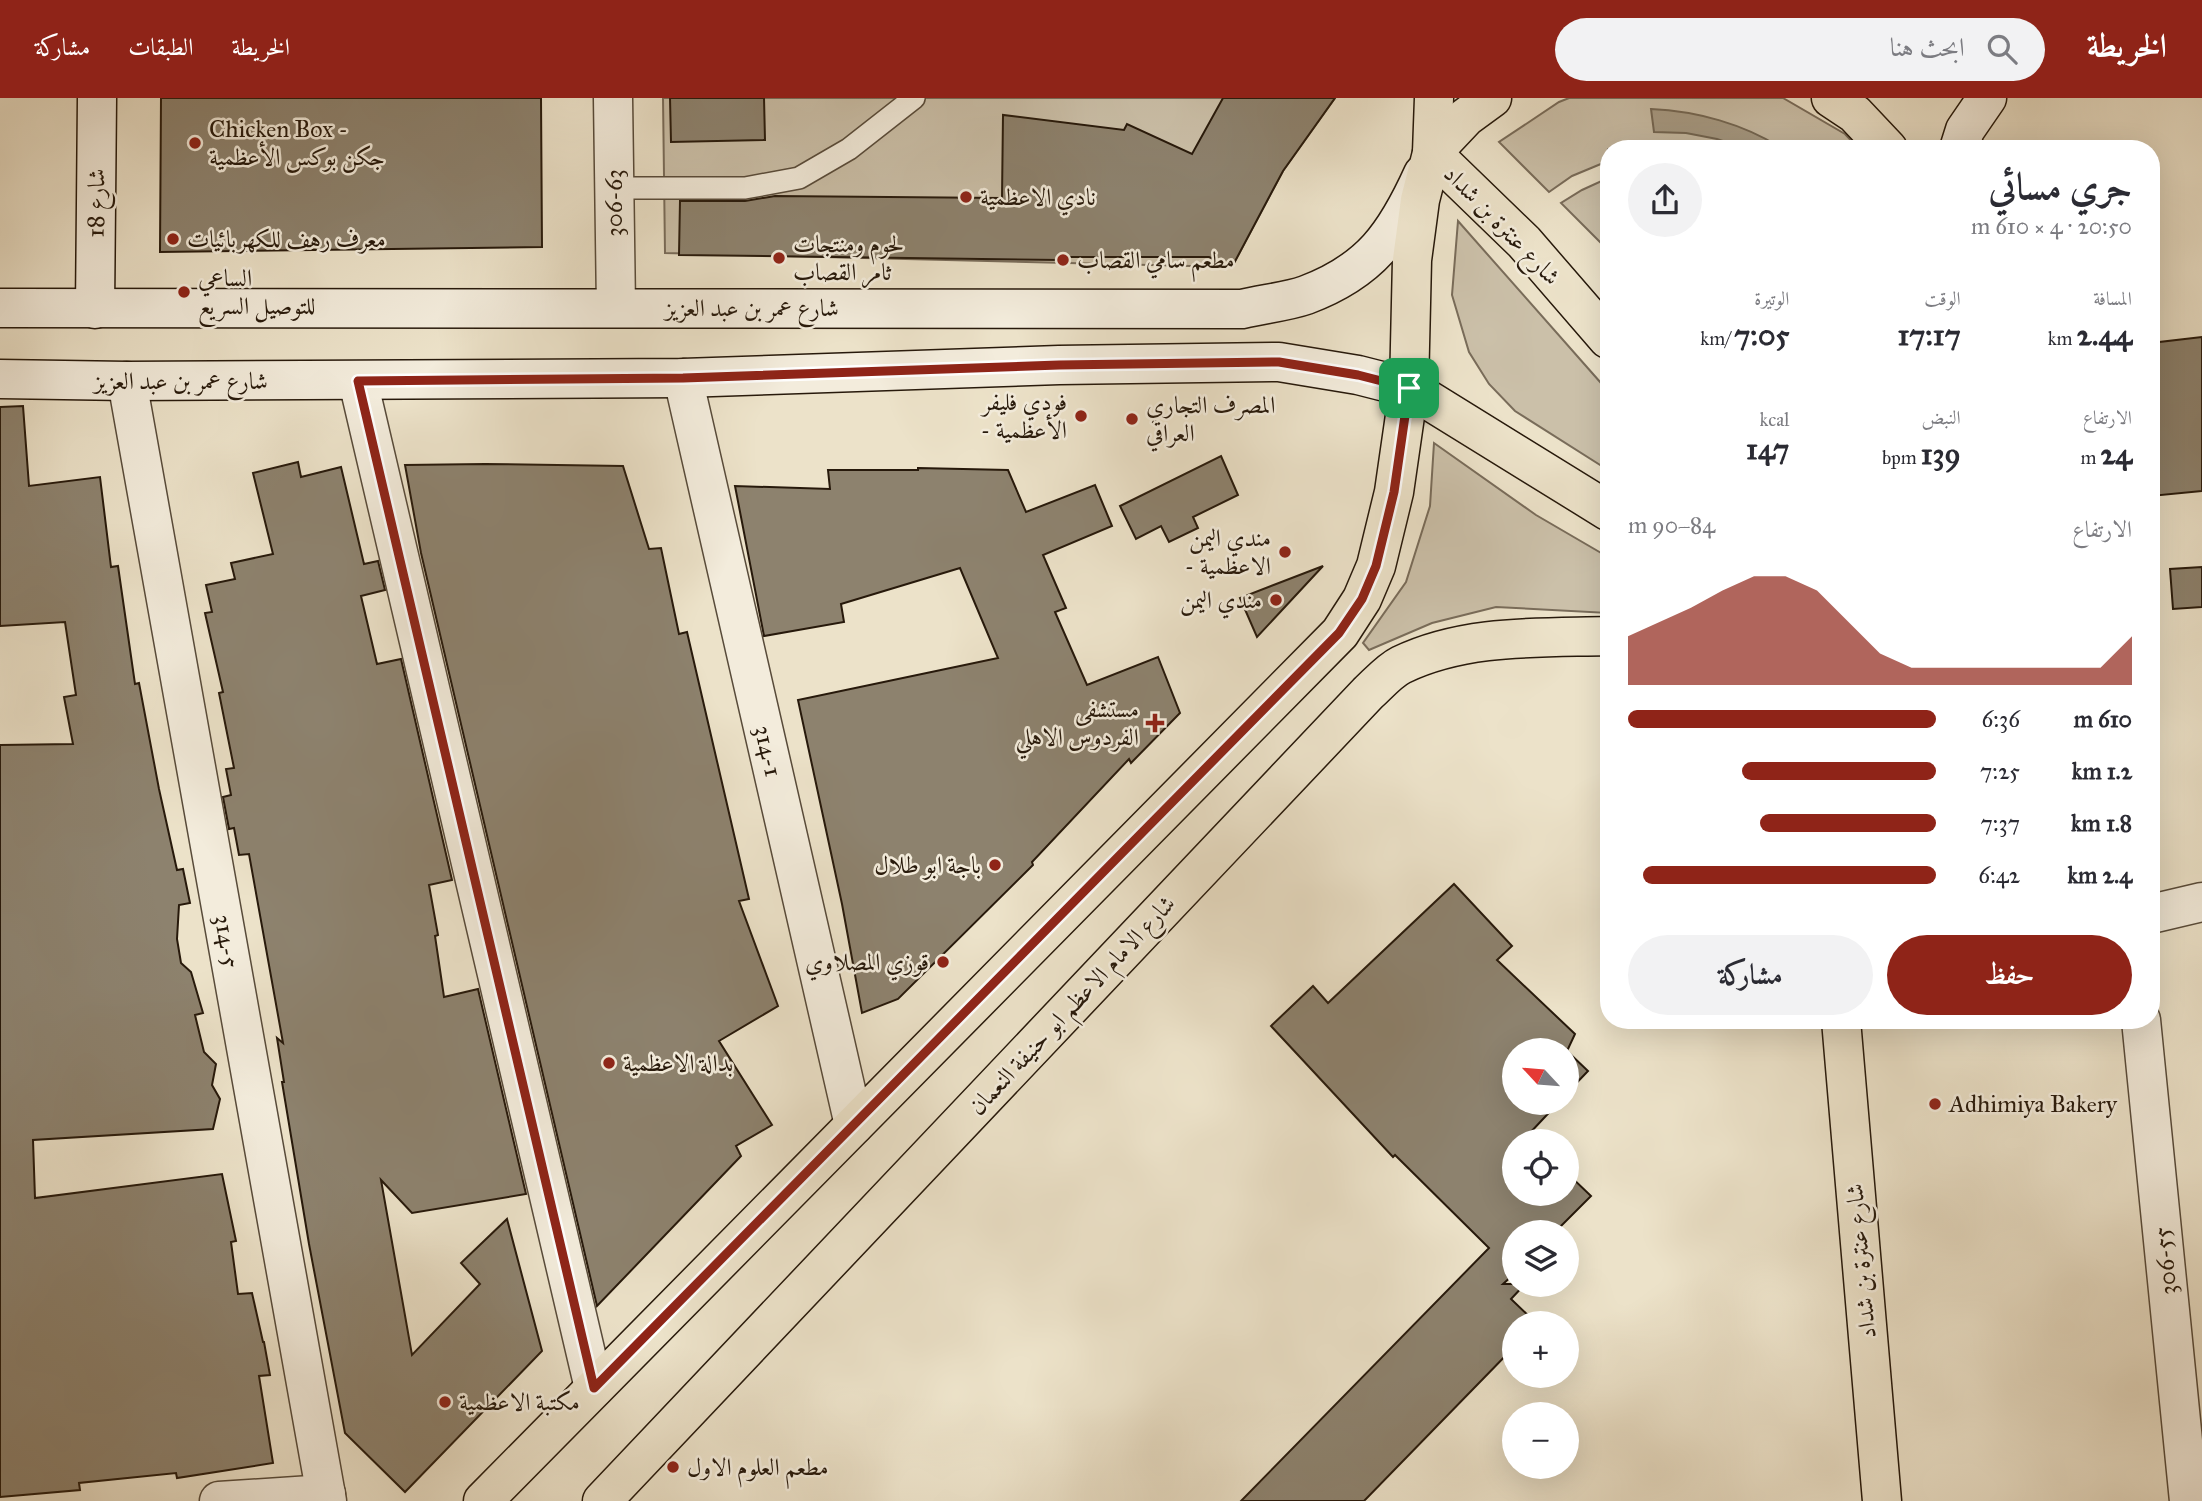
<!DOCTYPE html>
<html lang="ar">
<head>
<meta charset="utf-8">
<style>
  :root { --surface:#fff; --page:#f2f2f3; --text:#2b2b33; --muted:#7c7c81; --accent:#8f2418 }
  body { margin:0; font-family:"IM FELL Great Primer",Amiri,serif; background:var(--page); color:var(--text); direction:rtl; height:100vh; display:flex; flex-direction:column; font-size:26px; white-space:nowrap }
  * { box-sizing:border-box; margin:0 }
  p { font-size:23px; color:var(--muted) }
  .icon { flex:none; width:38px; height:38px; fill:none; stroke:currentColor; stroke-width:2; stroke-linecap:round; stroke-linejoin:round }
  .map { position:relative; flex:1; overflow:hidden; direction:ltr }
  .details { position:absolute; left:1600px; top:42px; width:560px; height:889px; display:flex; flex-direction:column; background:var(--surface); border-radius:28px; box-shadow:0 7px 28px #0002; direction:rtl }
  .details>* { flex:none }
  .needle { width:46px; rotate:296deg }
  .tools { position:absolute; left:1502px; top:940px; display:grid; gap:14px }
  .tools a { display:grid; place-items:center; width:77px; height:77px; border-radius:50%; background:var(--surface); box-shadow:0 7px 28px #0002; font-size:35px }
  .pin { position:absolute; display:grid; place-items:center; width:60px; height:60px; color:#fff; margin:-30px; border-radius:14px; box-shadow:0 4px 10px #0006 }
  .round { display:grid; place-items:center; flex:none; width:74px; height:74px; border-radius:37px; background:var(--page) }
  .head { display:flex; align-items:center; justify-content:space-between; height:119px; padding:0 28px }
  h1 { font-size:38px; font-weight:700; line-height:52px }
  .metrics { display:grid; grid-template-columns:repeat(3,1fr); gap:10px; height:119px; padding:7px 28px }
  .metrics div { display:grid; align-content:center }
  .metrics b { font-size:30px; font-weight:700 }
  .metrics small { font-size:19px; font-weight:400 }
  .metrics p { font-size:19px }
  .chart { height:196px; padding:14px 28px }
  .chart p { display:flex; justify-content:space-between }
  .chart svg { width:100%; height:126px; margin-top:7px; fill:var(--accent); opacity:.7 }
  .cta { display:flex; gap:14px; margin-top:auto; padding:14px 28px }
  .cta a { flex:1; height:80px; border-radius:42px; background:var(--accent); color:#fff; font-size:28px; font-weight:700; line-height:80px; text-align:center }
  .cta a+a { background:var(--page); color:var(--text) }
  ul { padding:0 28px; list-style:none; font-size:23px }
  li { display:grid; grid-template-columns:112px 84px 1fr; align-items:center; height:52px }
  li i { height:18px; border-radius:9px; background:var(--accent) }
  header { display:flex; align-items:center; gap:42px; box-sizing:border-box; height:98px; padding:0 35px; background:var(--accent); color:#fff }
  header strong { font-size:33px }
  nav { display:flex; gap:38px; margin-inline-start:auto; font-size:24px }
  .search { width:490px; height:63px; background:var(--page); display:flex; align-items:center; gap:18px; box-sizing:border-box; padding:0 24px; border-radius:38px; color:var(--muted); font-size:26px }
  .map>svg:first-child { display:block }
  .green { fill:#cbc0a9; stroke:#796c5a; stroke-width:2 }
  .water { fill:#a99e88; stroke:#756956; stroke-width:2 }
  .building { fill:#8d826e; stroke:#27190b; stroke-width:2 }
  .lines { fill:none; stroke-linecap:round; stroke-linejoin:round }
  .lane-casing { stroke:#584b3a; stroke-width:24 }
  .street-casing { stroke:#584b3a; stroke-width:41 }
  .secondary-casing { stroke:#27190b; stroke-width:41 }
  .primary-casing { stroke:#27190b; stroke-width:41 }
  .lane { stroke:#f3ecdc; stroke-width:21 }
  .street { stroke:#f3ecdc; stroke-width:38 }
  .secondary { stroke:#f3ecdc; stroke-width:38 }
  .primary { stroke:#ece2c9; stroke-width:38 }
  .route-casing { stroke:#fff; stroke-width:14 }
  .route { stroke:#8f2418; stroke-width:9 }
  .poi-dot { fill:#8f2418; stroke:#f3ecdc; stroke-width:2.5 }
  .labels { text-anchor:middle; stroke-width:5; stroke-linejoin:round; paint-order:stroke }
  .poi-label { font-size:24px; fill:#27190b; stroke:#f3ecdc; text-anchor:start }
  .street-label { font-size:24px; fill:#27190b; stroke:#f3ecdc }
</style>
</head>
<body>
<header>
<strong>الخريطة</strong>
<div class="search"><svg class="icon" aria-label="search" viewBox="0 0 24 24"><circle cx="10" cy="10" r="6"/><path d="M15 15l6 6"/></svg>ابحث هنا</div>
<nav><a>الخريطة</a><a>الطبقات</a><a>مشاركة</a></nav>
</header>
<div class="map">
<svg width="2202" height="1403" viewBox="0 0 2202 1403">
  <rect width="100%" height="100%" fill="#ece2c9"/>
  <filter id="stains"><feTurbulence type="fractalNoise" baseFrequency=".00286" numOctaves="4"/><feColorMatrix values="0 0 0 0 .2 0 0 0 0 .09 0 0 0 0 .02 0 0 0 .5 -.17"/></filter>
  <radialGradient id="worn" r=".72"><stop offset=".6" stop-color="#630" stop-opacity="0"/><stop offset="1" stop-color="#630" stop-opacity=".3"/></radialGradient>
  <g class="green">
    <polygon points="663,0 1335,0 1283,73 1232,169 665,155"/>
    <polygon points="1569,0 1783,0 1845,36 1859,51 1608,51 1608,63 1572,78 1549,94 1499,44 1559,4"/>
    <polygon points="1608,80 1608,152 1561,105 1582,92"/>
    <polygon points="1458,123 1608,293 1608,372 1515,313 1489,286 1469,254 1452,197"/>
    <polygon points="1434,345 1536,417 1608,459 1608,515 1496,509 1432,525 1369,552 1363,545 1406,484 1430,408"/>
  </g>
  <path class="water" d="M 1651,11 C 1697,13 1744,26 1783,51 L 1746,51 L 1717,41 L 1686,35 L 1654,34 Z"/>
  <g class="building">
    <polygon points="161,0 541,0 542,149 160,154"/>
    <polygon points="670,0 764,0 765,42 671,44"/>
    <polygon points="1223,0 1335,0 1283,73 1232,169 1209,159 1059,159 1059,162 679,157 680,103 745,103 775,98 1002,100 1003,17 1124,32 1127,26 1192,56"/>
    <polygon points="2202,239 2202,393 2151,398 2151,245"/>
    <polygon points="23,308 29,388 100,379 111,469 118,468 135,586 139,585 159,691 177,772 183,771 190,805 179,807 177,841 181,865 191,874 203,915 195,917 204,954 216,966 212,987 220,1001 213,1031 33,1042 35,1100 222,1076 236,1143 231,1144 238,1196 252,1195 263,1244 264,1244 270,1277 259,1278 273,1365 177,1380 176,1375 79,1385 80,1392 0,1399 0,647 73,646 64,599 76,597 65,524 0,528 0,309"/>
    <polygon points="1221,358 1238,397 1193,419 1198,430 1169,444 1161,428 1136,441 1120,408"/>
    <polygon points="298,364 301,379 341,369 364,466 378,463 385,492 361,498 377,566 401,561 452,782 429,787 438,837 435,838 444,899 478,891 526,1096 412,1115 381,1082 412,1257 480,1186 461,1165 507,1121 542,1253 405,1394 345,1335 309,1146 282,984 284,984 277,940 283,945 249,756 239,757 234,730 229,731 223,699 231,697 226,671 234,670 219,595 223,594 205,515 212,514 206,487 235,481 231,465 273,456 253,375"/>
    <polygon points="485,366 623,368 649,451 661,450 679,536 687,534 749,801 739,803 778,908 719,943 772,1027 736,1048 741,1058 597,1208 421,455 405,367"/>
    <polygon points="918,370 1008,372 1026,414 1095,387 1112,428 1043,457 1066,510 1055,514 1087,587 1158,559 1180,615 1131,665 1129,661 1032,764 1033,767 898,901 862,915 842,806 798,602 998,560 960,470 841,506 844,524 764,538 735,388 830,391 828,372 918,372"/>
    <polygon points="1323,468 1257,539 1240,500"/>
    <polygon points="2202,469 2202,509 2173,511 2170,471"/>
    <polygon points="1454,786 1512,848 1497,862 1575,936 1567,953 1588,973 1566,996 1566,952 1514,952 1514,1004 1559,1004 1528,1037 1535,1043 1514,1043 1514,1096 1566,1096 1566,1074 1591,1098 1555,1134 1514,1134 1514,1176 1503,1186 1525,1186 1511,1201 1536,1225 1514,1225 1514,1249 1364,1403 1241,1403 1489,1150 1395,1057 1393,1059 1271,928 1313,888 1328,905"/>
  </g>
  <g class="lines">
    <defs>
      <polyline id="lane" points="614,90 745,90 799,80 849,51 914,0"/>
      <g id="street">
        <polyline points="613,0 616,210"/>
        <polyline points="683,280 854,1027"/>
        <polyline points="127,283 327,1403"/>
        <polyline points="358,283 594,1290"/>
        <polyline points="2151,816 2202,804"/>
        <polyline points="2141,922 2189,1403"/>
        <polyline points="219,1403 326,1396"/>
      </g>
      <g id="secondary">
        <polyline points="1959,51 1965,32 1987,0"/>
        <path d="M 0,210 L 1242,211 C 1262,206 1286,204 1306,197 C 1370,173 1395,138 1423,76"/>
        <polyline points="95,211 97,0"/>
        <polyline points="0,281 127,283 683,280 1059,267 1279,264 1358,277 1409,290"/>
      </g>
      <g id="primary">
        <polyline points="1434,0 1432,55 1524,144 1608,241"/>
        <polyline points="1831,0 1855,16 1888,51"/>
        <polyline points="1409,290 1608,413"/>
        <polyline points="1841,922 1882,1403"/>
        <polyline points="483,1403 1340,535 1362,501 1376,468 1394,394 1409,290 1412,162 1420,102 1432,55 1466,19 1492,0"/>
        <path d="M 602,1403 L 1368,595 C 1378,586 1389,573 1401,567 C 1465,536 1539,540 1608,538"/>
      </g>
    </defs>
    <use href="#lane" class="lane-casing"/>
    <use href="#street" class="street-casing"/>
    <use href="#secondary" class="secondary-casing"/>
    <use href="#primary" class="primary-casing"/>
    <use href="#lane" class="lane"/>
    <use href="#street" class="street"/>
    <use href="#secondary" class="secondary"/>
    <use href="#primary" class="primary"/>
  </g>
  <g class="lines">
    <defs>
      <polygon id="route" points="1279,264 1358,277 1409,290 1394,394 1376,468 1362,501 1339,535 594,1290 358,283 683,280 1059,267"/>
    </defs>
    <use href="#route" class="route-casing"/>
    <use href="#route" class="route"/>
  </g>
  <g class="poi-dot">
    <circle cx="195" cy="45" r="7"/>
    <circle cx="966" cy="99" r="7"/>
    <circle cx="173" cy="141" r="7"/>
    <circle cx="779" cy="160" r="7"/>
    <circle cx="1063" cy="162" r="7"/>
    <circle cx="184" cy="194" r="7"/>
    <circle cx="1081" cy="318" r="7"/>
    <circle cx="1132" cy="321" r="7"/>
    <circle cx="1285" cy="454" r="7"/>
    <circle cx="1276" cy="502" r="7"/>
    <path d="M1151.5 614.5h7v7h7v7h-7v7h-7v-7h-7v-7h7z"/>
    <circle cx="995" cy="767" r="7"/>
    <circle cx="943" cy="864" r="7"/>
    <circle cx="609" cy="965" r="7"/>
    <circle cx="1935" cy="1006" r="7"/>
    <circle cx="445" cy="1304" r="7"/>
    <circle cx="673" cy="1369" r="7"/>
  </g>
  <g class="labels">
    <g class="poi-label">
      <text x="209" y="39">Chicken Box -<tspan x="209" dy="28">جكن بوكس الأعظمية</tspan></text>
      <text x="980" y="107">نادي الاعظمية</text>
      <text x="187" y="149">معرف رهف للكهربائيات</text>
      <text x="793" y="154">لحوم ومنتجات<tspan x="793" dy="28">ثامر القصاب</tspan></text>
      <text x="1077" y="170">مطعم سامي القصاب</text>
      <text x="198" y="188">الساعي<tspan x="198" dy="28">للتوصيل السريع</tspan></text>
      <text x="1067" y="312" text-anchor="end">فودي فليفر<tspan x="1067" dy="28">- الأعظمية</tspan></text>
      <text x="1146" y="315">المصرف التجاري<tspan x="1146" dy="28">العراقي</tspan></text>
      <text x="1271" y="448" text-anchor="end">مندي اليمن<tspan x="1271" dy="28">- الاعظمية</tspan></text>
      <text x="1262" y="510" text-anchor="end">مندي اليمن</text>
      <text x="1139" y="619" text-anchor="end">مستشفى<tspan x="1139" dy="28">الفردوس الاهلي</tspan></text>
      <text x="981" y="775" text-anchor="end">باجة ابو طلال</text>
      <text x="929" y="872" text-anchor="end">قوزي المصلاوي</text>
      <text x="623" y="973">بدالة الاعظمية</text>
      <text x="1949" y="1014">Adhimiya Bakery</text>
      <text x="459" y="1312">مكتبة الاعظمية</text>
      <text x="687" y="1377">مطعم العلوم الاول</text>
    </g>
    <g class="street-label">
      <text transform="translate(96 105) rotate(-89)" y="8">شارع 18</text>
      <text transform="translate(614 105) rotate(-90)" y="8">306-63</text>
      <text transform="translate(1502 127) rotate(46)" y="8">شارع عنترة بن شداد</text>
      <text x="752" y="218">شارع عمر بن عبد العزيز</text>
      <text x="181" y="291">شارع عمر بن عبد العزيز</text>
      <text transform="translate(768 653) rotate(77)" y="8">314-1</text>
      <text transform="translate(227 843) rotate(80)" y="8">314-5</text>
      <text transform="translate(1072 907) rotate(-47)" y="8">شارع الامام الاعظم ابو حنيفة النعمان</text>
      <text transform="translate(1861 1163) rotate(-95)" y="8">شارع عنترة بن شداد</text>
      <text transform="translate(2165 1163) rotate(-96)" y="8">306-55</text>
    </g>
  </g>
  <rect width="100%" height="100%" filter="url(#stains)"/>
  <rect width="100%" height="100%" fill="url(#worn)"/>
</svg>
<div class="tools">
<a><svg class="needle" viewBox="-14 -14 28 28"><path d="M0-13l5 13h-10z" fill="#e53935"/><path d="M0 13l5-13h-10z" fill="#7c7c81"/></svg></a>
<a><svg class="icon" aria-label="locate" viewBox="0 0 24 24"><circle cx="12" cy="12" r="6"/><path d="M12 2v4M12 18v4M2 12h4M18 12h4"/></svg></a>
<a><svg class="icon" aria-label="layers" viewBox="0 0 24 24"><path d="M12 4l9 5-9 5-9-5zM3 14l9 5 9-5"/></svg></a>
<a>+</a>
<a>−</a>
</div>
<div class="pin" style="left:1409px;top:290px;background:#1e9e55"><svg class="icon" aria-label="arrive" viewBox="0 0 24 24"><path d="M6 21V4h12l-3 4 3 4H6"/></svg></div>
<section class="details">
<div class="head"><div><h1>جري مسائي</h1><p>20:50 · 4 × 610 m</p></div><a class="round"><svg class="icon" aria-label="share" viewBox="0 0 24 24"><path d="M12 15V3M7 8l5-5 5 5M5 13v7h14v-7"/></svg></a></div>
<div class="metrics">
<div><p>المسافة</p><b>2.44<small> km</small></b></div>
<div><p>الوقت</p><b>17:17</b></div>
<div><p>الوتيرة</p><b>7:05<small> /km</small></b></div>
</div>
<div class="metrics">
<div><p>الارتفاع</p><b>24<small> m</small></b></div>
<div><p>النبض</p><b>139<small> bpm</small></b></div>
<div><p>kcal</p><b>147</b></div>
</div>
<div class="chart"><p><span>الارتفاع</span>84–90 m</p>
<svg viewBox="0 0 160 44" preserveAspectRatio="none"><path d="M0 44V27L10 22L20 17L30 11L40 6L50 6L60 11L70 22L80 33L90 38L100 38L110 38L120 38L130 38L140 38L150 38L160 27V44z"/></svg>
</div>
<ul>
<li><b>610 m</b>6:36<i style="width:100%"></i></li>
<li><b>1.2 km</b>7:25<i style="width:63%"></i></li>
<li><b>1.8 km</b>7:37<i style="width:57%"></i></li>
<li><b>2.4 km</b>6:42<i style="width:95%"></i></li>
</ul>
<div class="cta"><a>حفظ</a><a>مشاركة</a></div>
</section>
</div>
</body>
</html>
